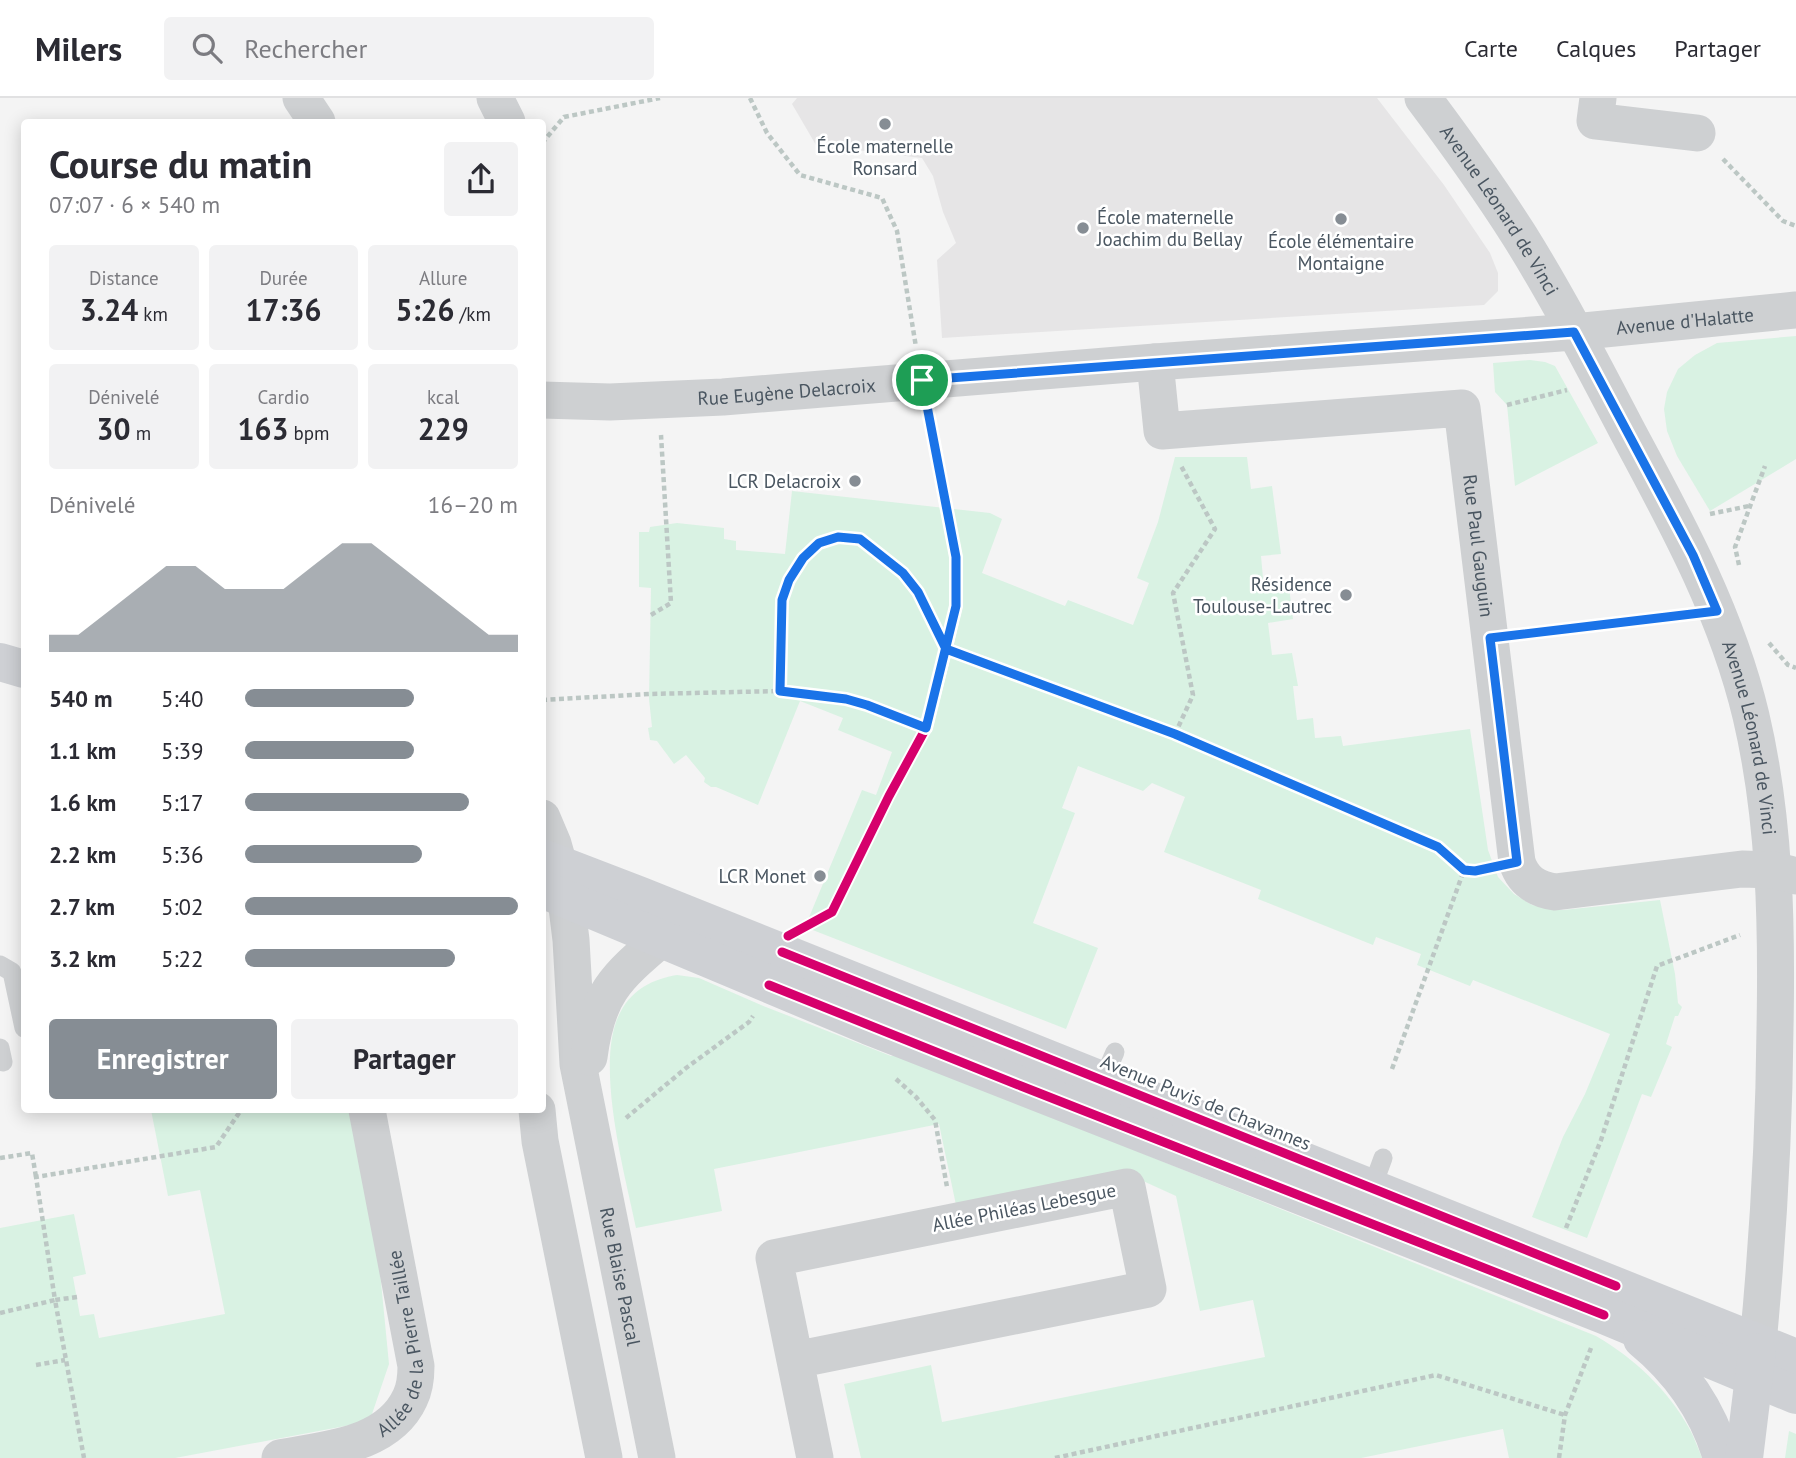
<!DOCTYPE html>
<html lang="fr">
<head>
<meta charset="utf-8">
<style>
  :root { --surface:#fff; --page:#f2f2f3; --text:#2b2b33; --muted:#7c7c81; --line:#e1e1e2; --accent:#868d94 }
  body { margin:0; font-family:"PT Sans",sans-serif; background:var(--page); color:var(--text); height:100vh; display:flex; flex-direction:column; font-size:26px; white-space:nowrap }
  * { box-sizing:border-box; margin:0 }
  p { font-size:23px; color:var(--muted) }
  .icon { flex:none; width:38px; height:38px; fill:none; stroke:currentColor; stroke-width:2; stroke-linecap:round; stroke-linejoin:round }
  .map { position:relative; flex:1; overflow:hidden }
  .panel { position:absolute; left:21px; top:21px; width:525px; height:994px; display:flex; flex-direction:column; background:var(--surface); border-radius:7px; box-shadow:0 4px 18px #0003 }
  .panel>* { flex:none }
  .pin { position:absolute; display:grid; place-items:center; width:60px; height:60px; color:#fff; margin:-30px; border:4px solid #fff; border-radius:50%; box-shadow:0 2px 7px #0007 }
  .round { display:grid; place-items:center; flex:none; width:74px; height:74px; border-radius:7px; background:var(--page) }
  .summary { display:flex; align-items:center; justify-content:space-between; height:119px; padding:0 28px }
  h1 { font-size:38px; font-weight:600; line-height:52px }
  .metrics { display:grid; grid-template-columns:repeat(3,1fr); gap:10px; height:119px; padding:7px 28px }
  .metrics div { display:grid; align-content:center; border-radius:7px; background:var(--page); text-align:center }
  .metrics b { font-size:30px; font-weight:600 }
  .metrics small { font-size:19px; font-weight:400 }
  .metrics p { font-size:19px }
  .chart { height:196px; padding:14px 28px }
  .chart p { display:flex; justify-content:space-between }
  .chart svg { width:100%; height:126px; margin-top:7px; fill:var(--accent); opacity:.7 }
  .button { display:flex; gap:14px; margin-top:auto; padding:14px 28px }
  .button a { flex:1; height:80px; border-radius:7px; background:var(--accent); color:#fff; font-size:28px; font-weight:600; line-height:80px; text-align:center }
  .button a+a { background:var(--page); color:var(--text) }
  ul { padding:0 28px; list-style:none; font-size:23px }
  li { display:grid; grid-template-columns:112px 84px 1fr; align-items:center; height:52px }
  li i { height:18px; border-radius:9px; background:var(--accent) }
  header { display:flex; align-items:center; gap:42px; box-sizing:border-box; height:98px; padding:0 35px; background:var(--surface); border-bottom:2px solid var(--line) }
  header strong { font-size:33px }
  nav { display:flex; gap:38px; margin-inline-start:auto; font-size:24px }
  .search { width:490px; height:63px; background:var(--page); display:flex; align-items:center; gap:18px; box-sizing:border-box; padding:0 24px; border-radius:7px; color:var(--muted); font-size:26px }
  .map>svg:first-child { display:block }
  .education { fill:#e6e5e6 }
  .green { fill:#d9f2e3 }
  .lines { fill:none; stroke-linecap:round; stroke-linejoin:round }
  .path { stroke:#bcc7c4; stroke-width:4.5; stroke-dasharray:5 3.5; stroke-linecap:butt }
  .lane { stroke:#ced0d2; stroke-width:19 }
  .street { stroke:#ced0d2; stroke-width:37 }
  .secondary { stroke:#ced0d4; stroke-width:38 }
  .cycleway-casing { stroke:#fff; stroke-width:13 }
  .cycleway { stroke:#d6006c; stroke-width:9 }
  .route-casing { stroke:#fff; stroke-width:14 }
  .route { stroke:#1a73e8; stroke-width:9 }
  .poi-dot { fill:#868d94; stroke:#fff; stroke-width:2.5 }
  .labels { text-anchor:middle; stroke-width:5; stroke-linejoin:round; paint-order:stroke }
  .poi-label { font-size:19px; fill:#4a5661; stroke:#fff; text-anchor:end }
  .street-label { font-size:19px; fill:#4a5661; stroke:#fff }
</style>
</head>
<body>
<header>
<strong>Milers</strong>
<div class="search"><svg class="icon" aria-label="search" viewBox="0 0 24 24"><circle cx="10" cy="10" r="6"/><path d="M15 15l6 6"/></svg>Rechercher</div>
<nav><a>Carte</a><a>Calques</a><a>Partager</a></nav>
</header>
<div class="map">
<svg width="1796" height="1360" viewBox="0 0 1796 1360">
  <rect width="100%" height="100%" fill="#f4f4f4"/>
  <polygon class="education" points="797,0 1377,0 1444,87 1490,155 1498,175 1498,193 1484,207 942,240 937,162 956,145 943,114 933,78 922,60 816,47 792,6"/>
  <g class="green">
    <polygon points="1796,238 1796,361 1710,413 1677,358 1667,333 1664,311 1667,294 1678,271 1695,257 1717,245"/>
    <polygon points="1530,262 1545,264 1555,268 1598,345 1515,388 1507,307 1495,294 1493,265"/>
    <polygon points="1175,359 1247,359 1251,391 1272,388 1281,456 1261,458 1264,491 1289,489 1293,521 1268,525 1272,557 1292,555 1298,588 1293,588 1297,622 1313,620 1315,640 1341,638 1343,648 1470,631 1488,752 1498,779 1514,796 1532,807 1563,812 1660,802 1675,876 1678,905 1682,909 1678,918 1675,918 1666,946 1672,949 1651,999 1642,996 1587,1140 1532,1119 1563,1039 1585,996 1610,936 1473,882 1470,888 1417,867 1421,856 1376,839 1373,847 1258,801 1261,792 1164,754 1185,699 1152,685 1143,693 1078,668 1062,710 1075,715 1033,825 1098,850 1066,931 805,829 862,692 876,697 892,654 838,632 843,620 800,603 758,707 716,689 711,689 704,684 705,680 686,657 674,666 657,643 650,642 648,630 652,629 649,601 651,490 639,489 639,434 649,434 650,429 677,425 724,430 724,441 736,443 736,452 785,456 792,393 990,415 1002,421 982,475 1065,508 1068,502 1133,527 1149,485 1137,480 1158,424"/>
    <path d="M 677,877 L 699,880 L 761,907 L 891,958 L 898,957 L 1596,1238 C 1634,1260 1668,1292 1689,1330 C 1694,1339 1698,1350 1702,1360 L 1509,1360 L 1503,1331 L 1361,1360 L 861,1360 L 844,1286 L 931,1267 L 942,1324 L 1265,1259 L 1253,1202 L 1200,1213 L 1176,1098 L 1121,1073 L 956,1107 L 939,1026 L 714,1071 L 722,1113 L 636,1130 C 625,1076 593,962 621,913 C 633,891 653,881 677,877 Z"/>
    <polygon points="151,1012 355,1012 372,1092 389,1266 372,1316 361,1325 175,1360 0,1360 0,1130 74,1116 86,1176 73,1179 80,1218 94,1216 99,1240 225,1216 200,1092 168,1098"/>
    <polygon points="1789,1333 1796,1336 1796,1360 1785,1360"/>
  </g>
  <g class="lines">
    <g class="path">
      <polyline points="750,0 767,35 800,77 882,100 897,133 916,249"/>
      <polyline points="542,45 564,19 660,0"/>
      <polyline points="1723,61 1783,123 1796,128"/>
      <polyline points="1507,307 1567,292"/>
      <polyline points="1710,416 1749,408"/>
      <polyline points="1739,467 1735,449 1765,368"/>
      <polyline points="651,517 671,505 661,337"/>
      <polyline points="1525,535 1680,518"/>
      <polyline points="1769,545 1788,567 1796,570"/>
      <path d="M 780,593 L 782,502 L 789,482 L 803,460 L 819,445 L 837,439 L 860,441 L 903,475 L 918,494 L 946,551 L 1175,636 L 1438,749 C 1452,762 1462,777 1482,772"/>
      <polyline points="542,602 649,596 780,593 846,601 867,607 926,630"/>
      <polyline points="1175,636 1193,597 1173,495 1215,431 1180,366"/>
      <polyline points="811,826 832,814 889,698 926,630 946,551 956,508 956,459 929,319"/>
      <polyline points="1392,971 1464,772"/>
      <polyline points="896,981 916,999 935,1022 947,1089"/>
      <polyline points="626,1020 686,970 749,924 753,918"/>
      <polyline points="0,1060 32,1055 36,1079"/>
      <polyline points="1566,1130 1601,1042 1657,868 1740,837"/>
      <polyline points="77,1199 55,1202 36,1079 216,1049 241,1012"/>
      <polyline points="0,1215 55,1202 84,1360"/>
      <polyline points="36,1267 65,1262"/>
      <polyline points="1055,1360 1436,1277 1565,1317"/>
      <polyline points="1559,1360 1565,1317 1591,1250"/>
    </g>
    <g class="lane">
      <polyline points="0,867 12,874 24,930"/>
      <polyline points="0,950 3,964"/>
      <polyline points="1098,987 1103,982 1115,954"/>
      <polyline points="1367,1093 1372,1090 1383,1060"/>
    </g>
    <g class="street">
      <polyline points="301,0 317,24"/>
      <polyline points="495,0 507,24"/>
      <path id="s1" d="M 1423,0 C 1456,44 1489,90 1519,137 C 1559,201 1594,269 1629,336 C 1678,427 1727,517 1751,618 C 1775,720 1777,826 1775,931 C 1774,1036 1768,1140 1758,1245"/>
      <polyline points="1598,0 1595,23 1697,35"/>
      <path id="s2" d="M 1155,264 L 1162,333 L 1462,310 L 1517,764 C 1523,783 1536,791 1555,794 L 1742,771 L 1774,772 L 1796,778"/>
      <path id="s3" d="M 542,302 L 610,304 L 723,299 L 1155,264 L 1574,234 L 1796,212"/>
      <path id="s4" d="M 542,720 L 553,746 L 564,785 L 571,842 L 578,966 L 657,1360"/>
      <path d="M 589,959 C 597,896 615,880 661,841"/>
      <polyline points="537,1012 540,1043 604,1360"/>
      <polyline points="795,1262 1148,1191 1127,1089 774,1160 815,1360"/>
      <path id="s5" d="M 280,1360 C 325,1351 388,1348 410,1300 C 415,1290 416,1279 416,1268 L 367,1012"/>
    </g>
    <g class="secondary">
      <polyline points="0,564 24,571"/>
      <polyline points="542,760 641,798 1796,1260"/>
      <polyline points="542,791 869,928 1604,1217 1796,1297"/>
      <path d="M 1642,1241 C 1681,1273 1708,1312 1722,1360"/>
      <polyline points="1744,1360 1757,1254"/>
    </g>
    <defs>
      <g id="cycleway">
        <polyline points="788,838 832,814 889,698 926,630 946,551 956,508 956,459 922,282"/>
        <polyline points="782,854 1616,1188"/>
        <polyline points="769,887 1021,988 1604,1217"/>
      </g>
    </defs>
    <use href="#cycleway" class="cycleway-casing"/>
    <use href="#cycleway" class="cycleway"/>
  </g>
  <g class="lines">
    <defs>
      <polyline id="route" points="922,282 956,459 956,508 926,630 867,607 846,601 780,593 782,502 789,482 803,460 819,445 838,439 860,441 903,475 918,494 946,551 1175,636 1438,749 1464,772 1475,773 1517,764 1490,540 1717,513 1693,457 1574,234 922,282"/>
    </defs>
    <use href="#route" class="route-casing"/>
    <use href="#route" class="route"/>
  </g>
  <g class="poi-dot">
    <circle cx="885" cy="26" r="7"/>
    <circle cx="1341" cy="121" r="7"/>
    <circle cx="1083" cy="130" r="7"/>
    <circle cx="855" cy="383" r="7"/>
    <circle cx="1346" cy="497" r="7"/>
    <circle cx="820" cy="778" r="7"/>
  </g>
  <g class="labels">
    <g class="poi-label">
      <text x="885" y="55" text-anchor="middle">École maternelle<tspan x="885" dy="22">Ronsard</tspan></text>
      <text x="1097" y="126" text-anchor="start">École maternelle<tspan x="1097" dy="22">Joachim du Bellay</tspan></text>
      <text x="1341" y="150" text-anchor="middle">École élémentaire<tspan x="1341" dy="22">Montaigne</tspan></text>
      <text x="841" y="390">LCR Delacroix</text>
      <text x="1332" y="493">Résidence<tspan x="1332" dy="22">Toulouse-Lautrec</tspan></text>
      <text x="806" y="785">LCR Monet</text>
    </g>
    <g class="street-label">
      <text dy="7" stroke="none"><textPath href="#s1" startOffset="136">Avenue Léonard de Vinci</textPath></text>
      <text dy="7" stroke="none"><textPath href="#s3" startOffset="1146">Avenue d'Halatte</textPath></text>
      <text dy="7" stroke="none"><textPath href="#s3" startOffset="245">Rue Eugène Delacroix</textPath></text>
      <text dy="7" stroke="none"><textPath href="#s2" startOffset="509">Rue Paul Gauguin</textPath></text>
      <text dy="7" stroke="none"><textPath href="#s1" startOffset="724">Avenue Léonard de Vinci</textPath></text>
      <text transform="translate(1206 1004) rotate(22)" y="7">Avenue Puvis de Chavannes</text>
      <text transform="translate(1024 1109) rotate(-11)" y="7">Allée Philéas Lebesgue</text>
      <text dy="7" stroke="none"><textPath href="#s4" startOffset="467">Rue Blaise Pascal</textPath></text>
      <text dy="7" stroke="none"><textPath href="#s5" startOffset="201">Allée de la Pierre Taillée</textPath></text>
    </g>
  </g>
</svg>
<div class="pin" style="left:922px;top:282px;background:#1e9e55"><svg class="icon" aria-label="arrive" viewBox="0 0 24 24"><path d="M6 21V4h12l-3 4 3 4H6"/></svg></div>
<section class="panel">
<div class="summary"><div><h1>Course du matin</h1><p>07:07 · 6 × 540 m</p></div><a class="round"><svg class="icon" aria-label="share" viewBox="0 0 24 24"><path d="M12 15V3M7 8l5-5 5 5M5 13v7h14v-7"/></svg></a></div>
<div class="metrics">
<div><p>Distance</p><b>3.24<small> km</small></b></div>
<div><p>Durée</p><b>17:36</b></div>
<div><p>Allure</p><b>5:26<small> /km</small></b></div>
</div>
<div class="metrics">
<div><p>Dénivelé</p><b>30<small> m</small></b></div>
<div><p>Cardio</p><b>163<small> bpm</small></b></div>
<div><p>kcal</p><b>229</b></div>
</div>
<div class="chart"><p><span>Dénivelé</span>16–20 m</p>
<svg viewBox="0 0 160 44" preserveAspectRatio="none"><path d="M0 44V38L10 38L20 30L30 22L40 14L50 14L60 22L70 22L80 22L90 14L100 6L110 6L120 14L130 22L140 30L150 38L160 38V44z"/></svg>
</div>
<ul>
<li><b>540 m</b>5:40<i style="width:62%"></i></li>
<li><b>1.1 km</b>5:39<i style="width:62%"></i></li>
<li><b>1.6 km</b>5:17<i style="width:82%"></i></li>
<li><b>2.2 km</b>5:36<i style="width:65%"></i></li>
<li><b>2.7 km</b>5:02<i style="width:100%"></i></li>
<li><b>3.2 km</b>5:22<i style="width:77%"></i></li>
</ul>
<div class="button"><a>Enregistrer</a><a>Partager</a></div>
</section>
</div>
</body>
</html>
